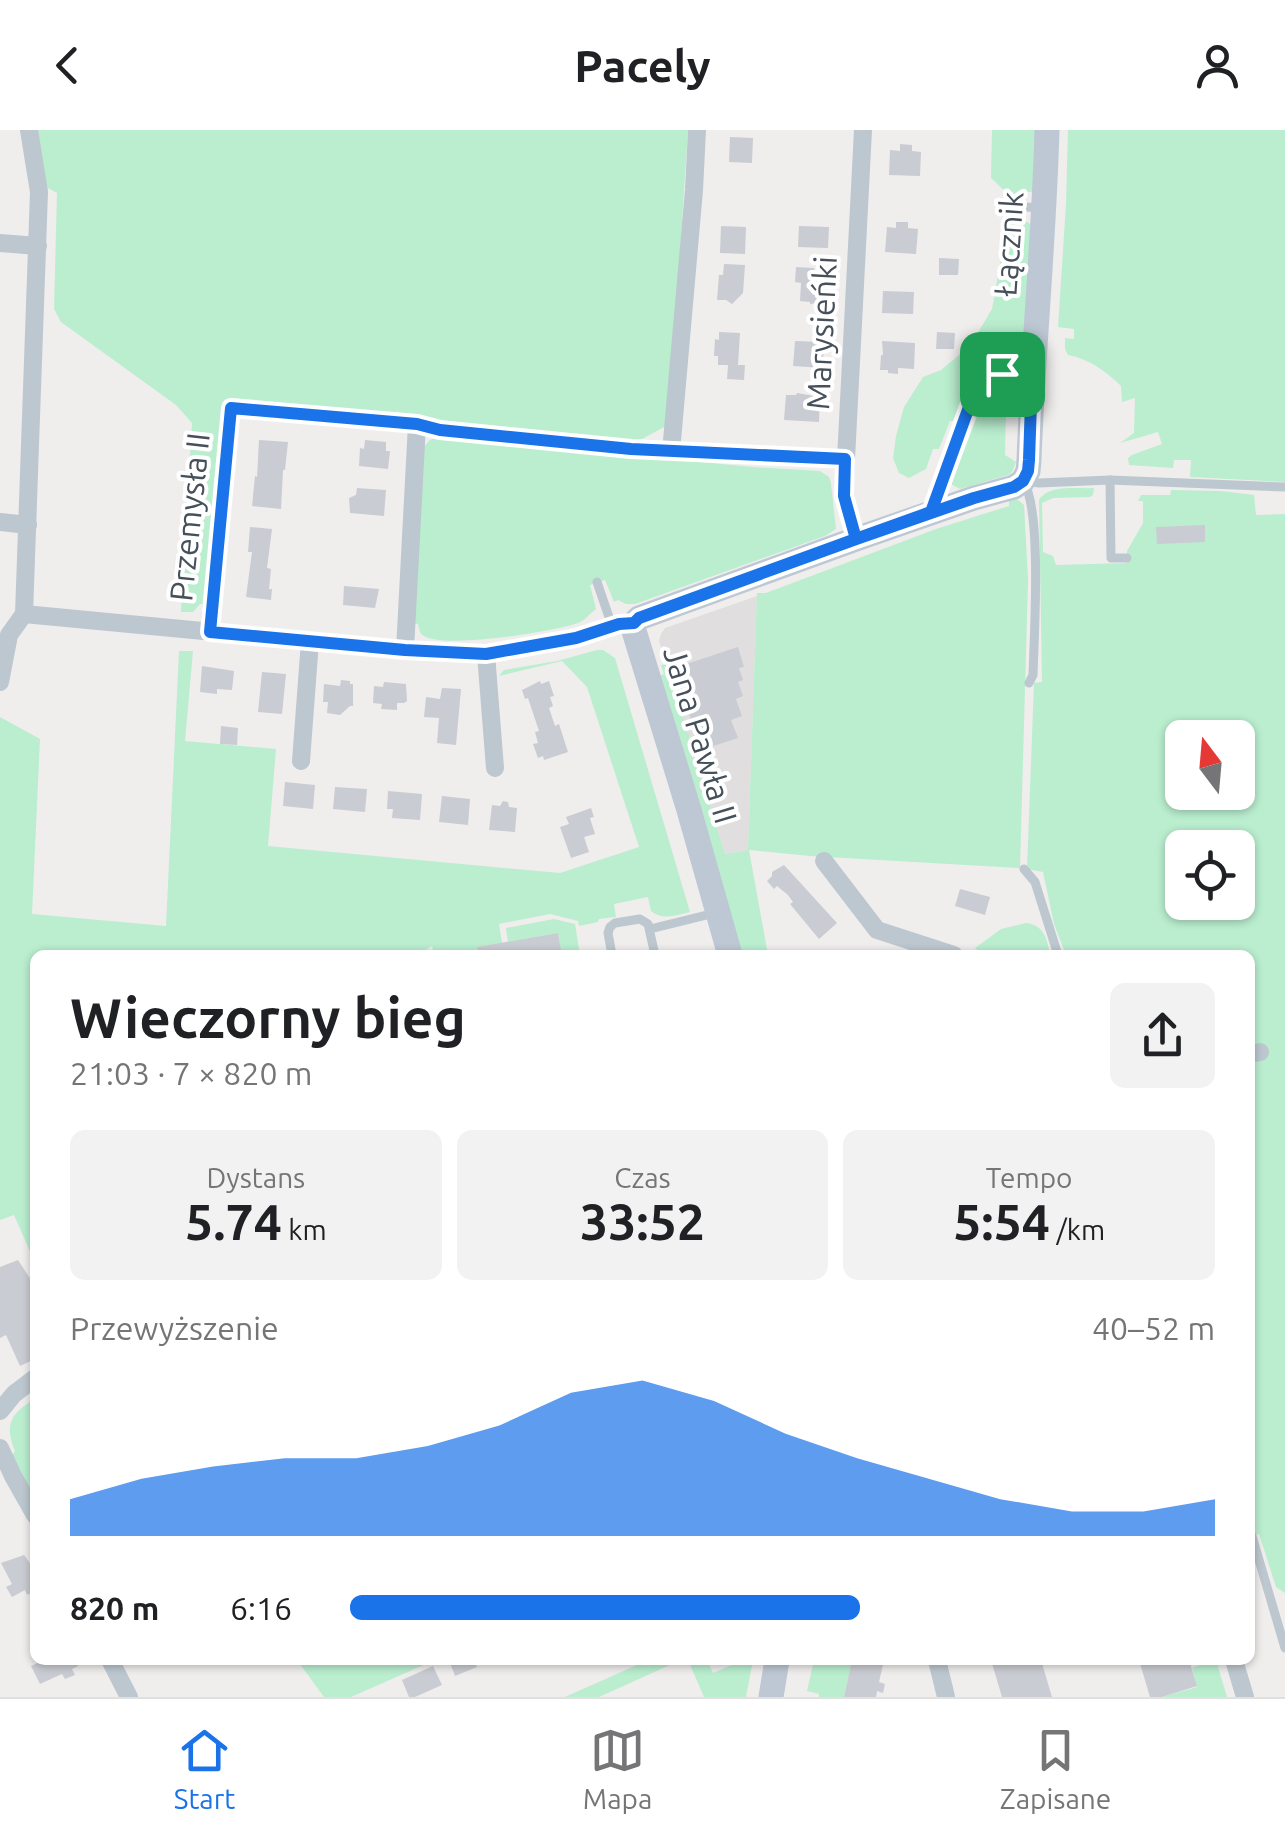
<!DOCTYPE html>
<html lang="pl">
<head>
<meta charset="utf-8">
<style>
  :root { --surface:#fff; --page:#f2f2f2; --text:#202124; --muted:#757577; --line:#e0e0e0; --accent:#1a73e8 }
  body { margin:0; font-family:Ubuntu,sans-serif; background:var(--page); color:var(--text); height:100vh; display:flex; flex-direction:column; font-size:38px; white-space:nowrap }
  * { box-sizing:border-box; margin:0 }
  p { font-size:32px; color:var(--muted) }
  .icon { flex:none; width:55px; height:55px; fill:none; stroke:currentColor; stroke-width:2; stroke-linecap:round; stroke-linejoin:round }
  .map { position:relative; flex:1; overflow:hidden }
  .details { position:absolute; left:30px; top:820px; width:1225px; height:715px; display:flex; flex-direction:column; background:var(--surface); border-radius:15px; box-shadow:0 2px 8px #0004 }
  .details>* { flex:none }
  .needle { width:65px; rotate:344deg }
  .controls { position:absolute; left:1165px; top:590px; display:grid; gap:20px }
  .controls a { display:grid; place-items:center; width:90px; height:90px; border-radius:15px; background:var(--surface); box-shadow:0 2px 8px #0004; font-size:50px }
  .pin { position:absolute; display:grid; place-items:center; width:85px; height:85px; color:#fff; margin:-42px; border-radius:20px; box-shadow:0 5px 15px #0006 }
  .round { display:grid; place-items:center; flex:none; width:105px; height:105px; border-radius:15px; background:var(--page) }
  .overview { display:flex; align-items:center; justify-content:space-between; height:170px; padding:0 40px }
  h1 { font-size:55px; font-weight:700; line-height:75px }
  .stats { display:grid; grid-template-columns:repeat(3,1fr); gap:15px; height:170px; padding:10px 40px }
  .stats div { display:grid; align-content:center; border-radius:15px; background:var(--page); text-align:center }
  .stats b { font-size:50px; font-weight:700 }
  .stats small { font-size:28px; font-weight:400 }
  .stats p { font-size:28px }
  .chart { height:280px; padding:20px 40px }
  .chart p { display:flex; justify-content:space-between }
  .chart svg { width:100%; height:180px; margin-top:10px; fill:var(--accent); opacity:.7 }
  ul { padding:0 40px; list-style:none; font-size:32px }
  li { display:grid; grid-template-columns:160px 120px 1fr; align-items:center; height:75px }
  li i { height:25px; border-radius:12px; background:var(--accent) }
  header { display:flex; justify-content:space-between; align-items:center; height:130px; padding:0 40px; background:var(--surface); font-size:45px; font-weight:700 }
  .menu { display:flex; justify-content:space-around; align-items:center; height:140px; border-top:2px solid var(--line); background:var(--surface); font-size:28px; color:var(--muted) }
  .menu a { display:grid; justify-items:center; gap:5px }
  .menu .selected { color:var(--accent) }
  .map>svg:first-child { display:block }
  .education { fill:#e1dedf }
  .green { fill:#baeecf; fill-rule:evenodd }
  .building { fill:#c9ccd2 }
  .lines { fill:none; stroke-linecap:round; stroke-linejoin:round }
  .lane { stroke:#bdc7cf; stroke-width:9 }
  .street { stroke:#bdc7cf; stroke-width:18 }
  .secondary { stroke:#bdc8d4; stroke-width:25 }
  .route-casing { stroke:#fff; stroke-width:20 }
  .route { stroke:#1a73e8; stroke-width:12 }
  .labels { text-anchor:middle; stroke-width:8; stroke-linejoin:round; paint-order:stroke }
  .street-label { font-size:32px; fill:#45505a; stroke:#fff }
</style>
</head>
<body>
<header><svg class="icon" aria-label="back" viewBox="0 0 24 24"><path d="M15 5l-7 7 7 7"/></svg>Pacely<svg class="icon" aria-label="person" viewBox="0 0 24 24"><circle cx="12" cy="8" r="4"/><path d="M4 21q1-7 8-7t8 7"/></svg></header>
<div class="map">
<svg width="1285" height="1567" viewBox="0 0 1285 1567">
  <rect width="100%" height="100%" fill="#f0eded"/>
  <polygon class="education" points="757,466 748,720 725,724 659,511 661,504 665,498"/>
  <g class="green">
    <polygon points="37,0 688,0 670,277 666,296 642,309 623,312 236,273 204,474 200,474 193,482 181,482 192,293 176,275 61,192 54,179 57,63 46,57"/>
    <polygon points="992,0 1038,0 1036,61 1009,65 991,48"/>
    <path d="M 1068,0 L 1285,0 L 1285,352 L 1190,347 L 1191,330 L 1174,330 L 1173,338 L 1129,335 L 1128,328 L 1132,325 L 1162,314 L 1158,302 L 1120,313 L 1134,303 L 1135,268 L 1122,272 L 1121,256 C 1106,241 1089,229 1068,225 L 1065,219 L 1065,208 L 1074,209 L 1074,199 L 1058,197 L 1066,74 Z"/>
    <path d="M 1017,91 L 1028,92 L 1034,99 L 1025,203 C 1014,231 995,229 976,246 C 964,257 960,277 953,291 L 950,291 L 939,319 L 933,319 L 926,339 L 909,348 L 899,343 L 893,328 L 896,306 L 904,277 L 923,247 L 941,240 L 970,216 L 992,179 L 1007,95 Z"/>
    <polygon points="1004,255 1011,256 1021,263 1019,272 1006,278 1005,325 1016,332 1012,342 1008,345 960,359 951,354 986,264 997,256"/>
    <path d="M 437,307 L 753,337 L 820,341 L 829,347 L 831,353 L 836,399 L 825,406 L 635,474 L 626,474 L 618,470 L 614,472 L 605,450 L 590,455 L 596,479 C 589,484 586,490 578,493 C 552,502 449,518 426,507 C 419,504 420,501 418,494 L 414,493 L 422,319 L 430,310 Z"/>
    <path d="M 1094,358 L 1093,365 L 1090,367 L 1053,368 L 1042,373 L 1043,422 L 1053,426 L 1056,435 L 1127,433 L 1127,421 L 1143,393 L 1143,371 L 1138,371 L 1141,365 L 1170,365 L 1171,360 L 1221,361 L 1254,365 L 1256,385 L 1285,384 L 1285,1463 L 1276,1457 L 1259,1404 L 1250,1406 L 1250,825 L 1066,825 L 1054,794 L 1043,742 L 1027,739 L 1034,553 L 1042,552 L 1039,370 C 1049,354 1076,359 1094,358 ZM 1182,608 L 1238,608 L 1238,662 L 1182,662 ZM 1182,718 L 1238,718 L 1238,772 L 1182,772 Z"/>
    <polygon points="1009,368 1017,369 1024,375 1028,450 1020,738 810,726 749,720 768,825 739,825 658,546 664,544 661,535 667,534 725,724 748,720 757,463 766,463 936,399 1009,376"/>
    <path d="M 597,520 L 603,520 L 615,528 L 690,782 C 676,785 663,791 651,781 L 648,767 L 614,774 L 616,787 L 599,789 L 598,792 L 579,796 L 578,791 L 550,784 L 499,794 L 502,813 L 477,817 L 478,825 L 434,825 L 432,816 L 418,825 L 35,825 L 35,1133 L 14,1085 L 0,1090 L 0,587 L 40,609 L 32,784 L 166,796 L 179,521 L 193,521 L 185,611 L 276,619 L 268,716 L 560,743 L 639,717 L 587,557 L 562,531 L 499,546 L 504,540 L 557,531 Z"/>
    <polygon points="554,789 575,794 580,825 562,825 558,803 508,812 506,798"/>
    <path d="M 1026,793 C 1044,795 1047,809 1050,825 L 984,825 L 975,818 L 1001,799 Z"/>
    <path d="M 35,1269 L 35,1372 L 11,1327 L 15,1321 C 4,1294 11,1283 35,1269 Z"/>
    <polygon points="297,1530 435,1530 351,1567 324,1567"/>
    <polygon points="648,1530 681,1530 599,1567 565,1567"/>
    <polygon points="688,1530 707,1530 713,1543 743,1530 753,1530 746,1567 704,1567"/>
    <polygon points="814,1530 852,1530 844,1567 819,1567 819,1564 807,1561"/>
    <polygon points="1216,1530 1227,1567 1162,1567 1197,1557 1192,1538"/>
  </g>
  <g class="building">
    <polygon points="730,7 753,8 752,33 729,32"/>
    <polygon points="900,14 912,15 912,21 921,22 920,46 889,45 890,20 900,21"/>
    <polygon points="896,92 908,92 908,98 918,99 916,124 885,122 887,97 896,98"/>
    <polygon points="721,96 746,97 745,124 720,123"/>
    <polygon points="799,96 829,97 828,118 798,117"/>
    <polygon points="939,128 959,129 958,145 939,145"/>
    <polygon points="724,134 745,135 743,163 732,174 726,170 717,170 719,145 723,145"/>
    <polygon points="796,137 814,138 814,153 827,154 825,172 810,174 810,172 800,171 801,153 795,152"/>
    <polygon points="883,161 914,162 913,184 882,183"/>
    <polygon points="719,202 740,203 738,235 745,235 744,250 727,249 728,235 718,235 718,226 714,226 715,209 719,210"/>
    <polygon points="937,202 955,203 954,219 936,219"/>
    <polygon points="795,211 824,212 823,238 793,236"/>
    <polygon points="882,211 915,213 914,239 898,238 898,244 888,243 888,240 880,240 881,225 883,225"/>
    <polygon points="797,263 820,267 819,292 784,290 786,265 796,265"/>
    <polygon points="259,310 288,312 285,340 283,340 281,379 252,376 255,346 257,347"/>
    <polygon points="365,310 386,312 386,321 390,321 388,339 359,336 360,318 364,319"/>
    <polygon points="357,358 386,360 384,386 350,383 349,368 356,365"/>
    <polygon points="1205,395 1205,412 1157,414 1156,397"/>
    <polygon points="250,397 272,399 267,438 271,439 269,459 272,459 271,470 246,467 252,422 248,422"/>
    <polygon points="344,456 379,459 375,478 343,475"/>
    <polygon points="738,517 744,537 739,538 743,550 738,552 743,566 736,569 742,586 731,590 738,608 701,620 674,538"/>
    <polygon points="202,536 234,541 232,560 217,559 217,564 200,562"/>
    <polygon points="262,542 286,544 282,584 258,582"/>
    <polygon points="341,550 350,551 350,554 353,554 353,576 350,576 340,585 327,583 328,572 323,572 324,554 340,556"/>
    <polygon points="540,551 541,554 549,551 554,566 550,567 553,576 549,578 555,596 559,594 568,622 544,630 543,626 538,628 533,614 538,613 535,602 539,601 528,568 525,569 522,560"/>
    <polygon points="384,552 406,554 407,571 404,573 397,573 397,580 381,579 382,574 373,573 374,556 383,557"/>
    <polygon points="442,558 461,559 456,615 437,613 439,588 424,587 426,567 440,569"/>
    <polygon points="221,596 238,598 237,615 220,614"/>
    <polygon points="285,652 315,655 313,679 283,676"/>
    <polygon points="335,657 367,659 365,682 333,679"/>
    <polygon points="388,661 422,664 420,690 392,688 393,679 387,679"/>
    <polygon points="442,666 470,669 468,695 439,692"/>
    <polygon points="503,671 508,672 509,677 517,678 515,702 489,700 492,675 500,676"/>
    <polygon points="591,678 594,687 590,688 595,704 584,707 589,722 571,728 560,697 569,694 566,687"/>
    <polygon points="784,735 837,793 819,809 790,774 793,772 788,765 777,756 774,759 767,751 772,746 772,742"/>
    <polygon points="960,759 990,767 985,785 955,776"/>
    <polygon points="558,803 562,825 478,825 477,817"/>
    <polygon points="18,1130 35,1156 35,1229 20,1236 6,1205 0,1208 0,1137"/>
    <polygon points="24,1425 35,1440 35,1461 27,1465 25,1460 12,1467 6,1457 12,1454 1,1433"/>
    <polygon points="44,1530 76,1530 78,1536 72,1539 75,1545 65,1549 62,1544 40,1554 31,1536"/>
    <polygon points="449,1530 474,1530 477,1537 455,1546"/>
    <polygon points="852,1530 884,1530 879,1552 885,1554 883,1563 877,1561 876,1567 844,1567"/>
    <polygon points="991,1530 1041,1530 1052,1567 1002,1567"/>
    <polygon points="1139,1530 1189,1530 1197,1556 1162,1567 1150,1567"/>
    <polygon points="433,1536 442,1555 415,1567 409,1567 402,1550"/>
  </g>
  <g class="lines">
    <g class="lane">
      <polyline points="1013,76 1040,78"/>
      <polyline points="1110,350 1111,428 1127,428"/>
      <polyline points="1026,351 1039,353 1110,350 1285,357"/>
      <path d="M 1024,353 C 1042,381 1034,507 1033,545 L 1029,553"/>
      <path d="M 933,378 C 943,351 968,259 990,247 C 1001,241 1017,244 1029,244"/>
      <polyline points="597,452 612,496"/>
      <polyline points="1024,739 1035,752 1058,825"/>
      <polyline points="650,799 715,783"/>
      <polyline points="612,825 608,803 610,797 615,793 640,789 648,794 655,825"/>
      <polyline points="1252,1406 1285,1518"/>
    </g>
    <g class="street">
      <polyline points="0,113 38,116"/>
      <polyline points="671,322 694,60 697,0"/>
      <polyline points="0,392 28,395"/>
      <polyline points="856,409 844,365 845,348 863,0"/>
      <polyline points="24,484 405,520 486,524 576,508 619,494 634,493"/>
      <polyline points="209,502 231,278 417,294 440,300 631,319 845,329"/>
      <polyline points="405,520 417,294"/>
      <polyline points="486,524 495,638"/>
      <polyline points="0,552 9,505 24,484 39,62 29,0"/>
      <polyline points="301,631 310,511"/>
      <polyline points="824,731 877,800 954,825"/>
      <polyline points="1250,924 1260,922"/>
      <polyline points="0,1281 14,1264 35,1248"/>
      <polyline points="0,1318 13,1346 35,1385"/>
      <polyline points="110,1530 129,1567"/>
      <polyline points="937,1530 946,1567"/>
      <polyline points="1234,1530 1245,1567"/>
    </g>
    <g class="secondary">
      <path d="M 730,825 L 689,680 L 634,501 L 634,493 L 639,488 L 856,409 L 974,368 L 1014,357 L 1023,351 L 1028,341 L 1029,330 C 1033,220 1044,110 1047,0"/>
      <polyline points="771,1567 777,1530"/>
    </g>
  </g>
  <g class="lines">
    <defs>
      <polyline id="route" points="1002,244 990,247 974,263 931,382 856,409 844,366 845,329 631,319 440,300 417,294 231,278 210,502 405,520 486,524 576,508 619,494 634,493 639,488 856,409 974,368 1014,357 1023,351 1028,341 1029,330 1032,244 1002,244"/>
    </defs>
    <use href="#route" class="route-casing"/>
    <use href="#route" class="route"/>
  </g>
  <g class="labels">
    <g class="street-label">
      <text transform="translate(1009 114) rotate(-86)" y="11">Łącznik</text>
      <text transform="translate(822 203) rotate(-87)" y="11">Marysieńki</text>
      <text transform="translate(190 387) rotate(-84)" y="11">Przemysła II</text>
      <text transform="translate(700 605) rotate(73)" y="11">Jana Pawła II</text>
    </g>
  </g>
</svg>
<div class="controls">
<a><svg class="needle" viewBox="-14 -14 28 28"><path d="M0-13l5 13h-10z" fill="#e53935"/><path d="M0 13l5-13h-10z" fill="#757577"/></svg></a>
<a><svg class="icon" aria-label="locate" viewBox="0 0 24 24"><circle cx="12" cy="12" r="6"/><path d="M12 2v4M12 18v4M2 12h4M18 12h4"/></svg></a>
</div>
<div class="pin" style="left:1002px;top:244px;background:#1e9e55"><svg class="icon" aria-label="arrive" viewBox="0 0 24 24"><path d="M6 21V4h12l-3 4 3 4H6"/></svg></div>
<section class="details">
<div class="overview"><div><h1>Wieczorny bieg</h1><p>21:03 · 7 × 820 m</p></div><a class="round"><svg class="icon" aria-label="share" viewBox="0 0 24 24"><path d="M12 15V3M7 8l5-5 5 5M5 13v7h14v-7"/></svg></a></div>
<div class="stats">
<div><p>Dystans</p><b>5.74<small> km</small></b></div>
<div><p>Czas</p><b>33:52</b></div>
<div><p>Tempo</p><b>5:54<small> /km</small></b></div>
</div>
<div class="chart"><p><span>Przewyższenie</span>40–52 m</p>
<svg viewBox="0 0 160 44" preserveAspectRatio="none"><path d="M0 44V35L10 30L20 27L30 25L40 25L50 22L60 17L70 9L80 6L90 11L100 19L110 25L120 30L130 35L140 38L150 38L160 35V44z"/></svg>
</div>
<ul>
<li><b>820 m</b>6:16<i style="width:59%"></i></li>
</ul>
</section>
</div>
<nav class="menu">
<a class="selected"><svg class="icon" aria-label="home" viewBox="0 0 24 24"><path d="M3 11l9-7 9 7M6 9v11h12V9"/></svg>Start</a>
<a><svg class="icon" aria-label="map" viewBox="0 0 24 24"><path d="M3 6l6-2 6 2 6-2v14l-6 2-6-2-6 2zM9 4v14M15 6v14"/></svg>Mapa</a>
<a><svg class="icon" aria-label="saved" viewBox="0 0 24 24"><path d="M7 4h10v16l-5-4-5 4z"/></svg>Zapisane</a>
</nav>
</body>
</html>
